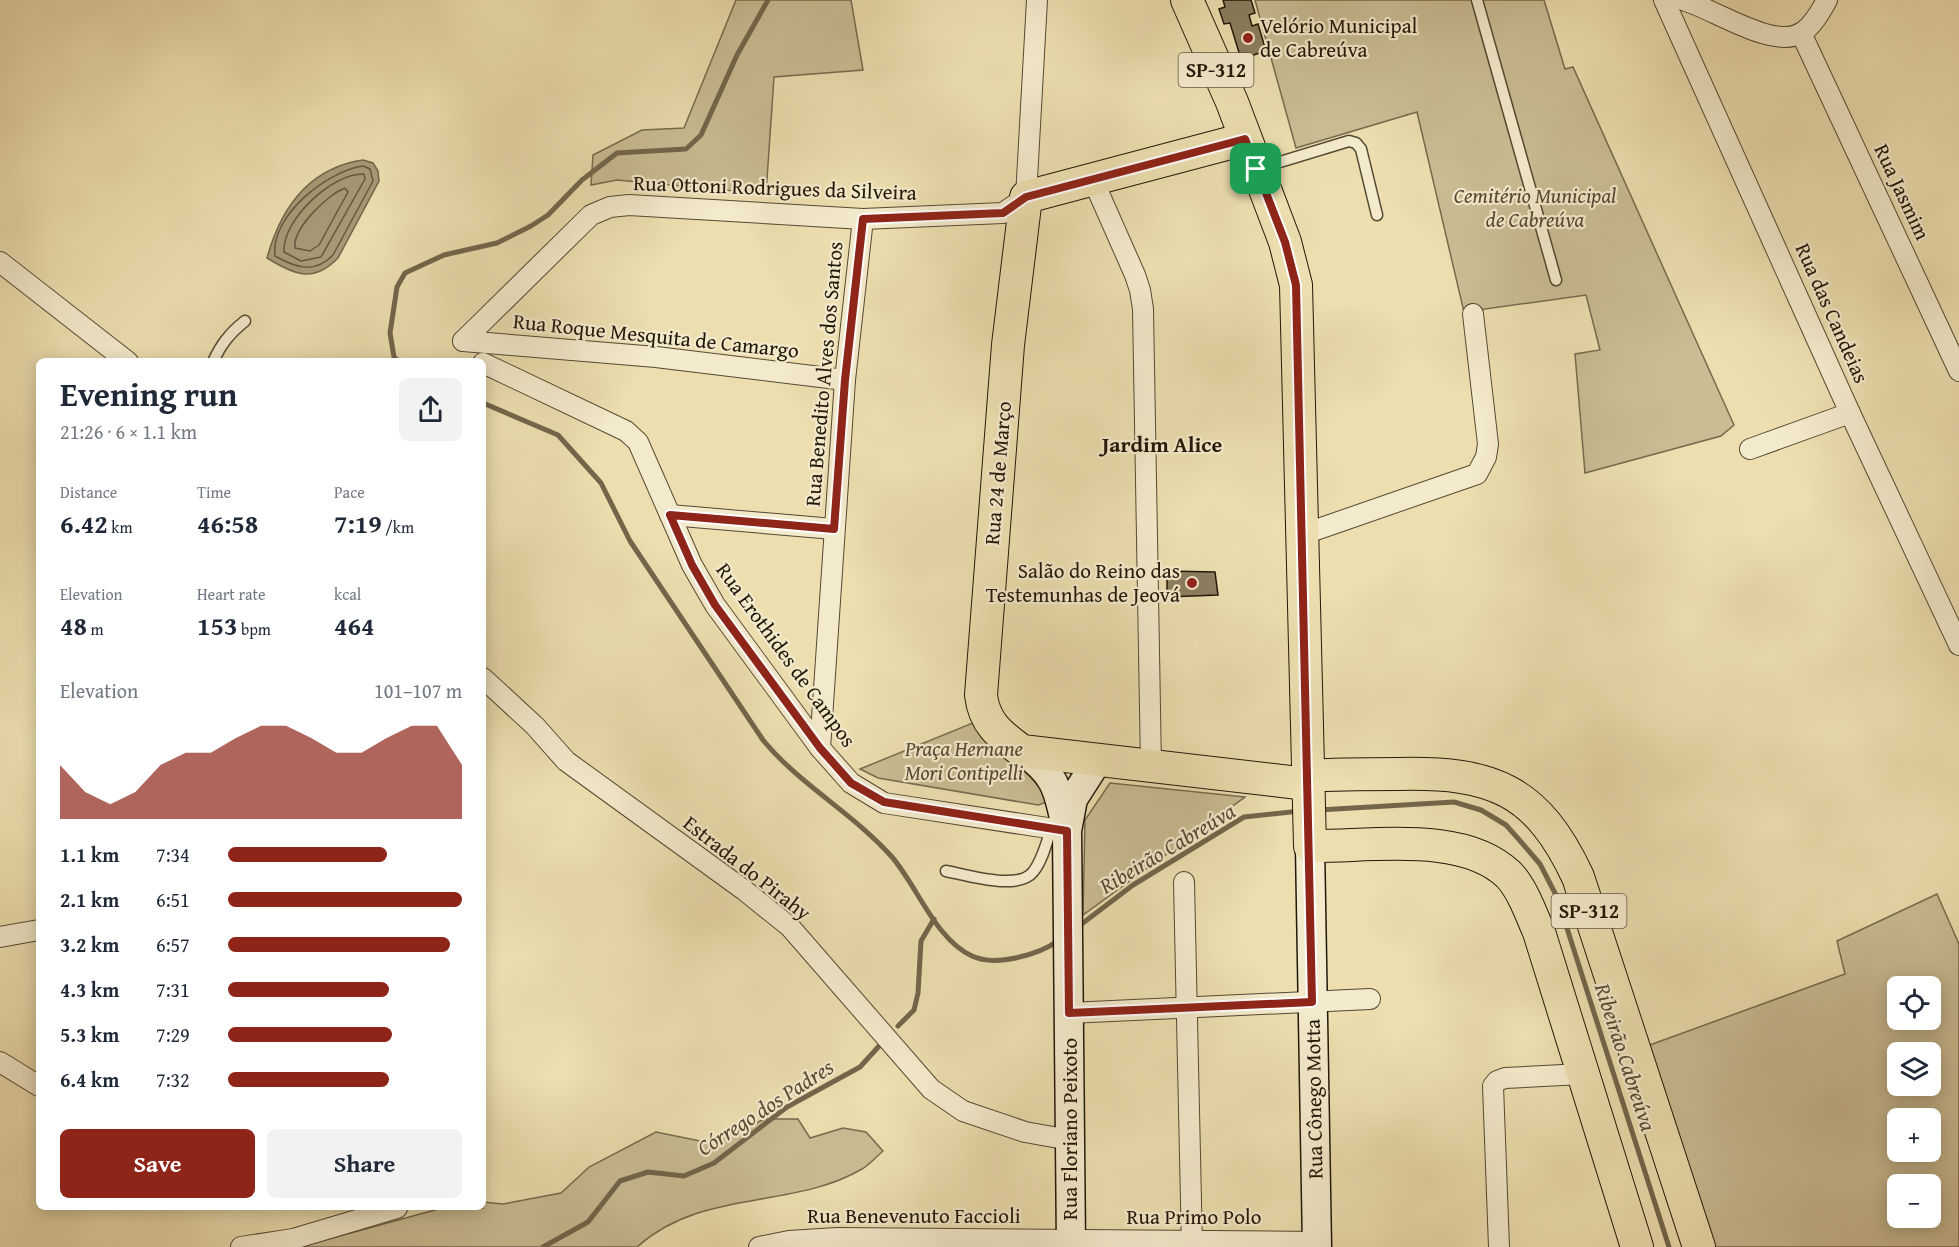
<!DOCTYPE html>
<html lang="en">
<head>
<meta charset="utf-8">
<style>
  :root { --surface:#fff; --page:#f2f2f3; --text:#1f2937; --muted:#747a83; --accent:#8f2418 }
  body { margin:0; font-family:"Gentium Book Plus",serif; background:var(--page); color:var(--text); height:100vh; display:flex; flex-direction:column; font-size:22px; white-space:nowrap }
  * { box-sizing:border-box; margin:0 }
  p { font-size:20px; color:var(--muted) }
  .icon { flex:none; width:33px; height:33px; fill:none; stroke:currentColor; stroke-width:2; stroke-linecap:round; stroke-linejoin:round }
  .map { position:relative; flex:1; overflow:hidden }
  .drawer { position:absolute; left:36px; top:358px; width:450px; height:852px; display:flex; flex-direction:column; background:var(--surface); border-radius:9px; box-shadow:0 3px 15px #0003 }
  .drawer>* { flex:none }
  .buttons { position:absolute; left:1887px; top:976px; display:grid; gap:12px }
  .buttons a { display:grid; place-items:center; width:54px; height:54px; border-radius:9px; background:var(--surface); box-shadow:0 3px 15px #0003; font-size:30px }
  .pin { position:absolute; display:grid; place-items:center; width:51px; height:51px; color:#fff; margin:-26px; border-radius:12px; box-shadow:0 3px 9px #0006 }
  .round { display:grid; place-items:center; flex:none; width:63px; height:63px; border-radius:9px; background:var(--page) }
  .summary { display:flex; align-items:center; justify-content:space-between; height:102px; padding:0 24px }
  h1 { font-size:33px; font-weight:800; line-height:45px }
  .figures { display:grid; grid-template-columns:repeat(3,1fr); gap:9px; height:102px; padding:6px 24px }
  .figures div { display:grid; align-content:center }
  .figures b { font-size:26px; font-weight:800 }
  .figures small { font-size:16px; font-weight:400 }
  .figures p { font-size:16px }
  .chart { height:168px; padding:12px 24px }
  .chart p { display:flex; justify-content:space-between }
  .chart svg { width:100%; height:108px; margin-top:6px; fill:var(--accent); opacity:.7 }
  .button { display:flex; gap:12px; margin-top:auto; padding:12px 24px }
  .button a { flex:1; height:69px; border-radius:9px; background:var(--accent); color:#fff; font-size:24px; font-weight:800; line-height:69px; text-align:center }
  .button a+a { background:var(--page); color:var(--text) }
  ul { padding:0 24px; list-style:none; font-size:20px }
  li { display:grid; grid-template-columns:96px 72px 1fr; align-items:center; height:45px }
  li i { height:15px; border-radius:8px; background:var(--accent) }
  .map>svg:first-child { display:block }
  .green { fill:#cabc93; stroke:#766a4e; stroke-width:1.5; fill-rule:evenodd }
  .water { fill:#a79a77; stroke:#72664b; stroke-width:1.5 }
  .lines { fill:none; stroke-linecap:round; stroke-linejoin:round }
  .shore { stroke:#645840; stroke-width:1.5 }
  .stream { stroke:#72664b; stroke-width:5 }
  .building { fill:#8b7e5f; stroke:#221709; stroke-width:1.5 }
  .lane-casing { stroke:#544932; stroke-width:13 }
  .street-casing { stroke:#544932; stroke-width:22 }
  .secondary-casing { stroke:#221709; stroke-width:31 }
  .primary-casing { stroke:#221709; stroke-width:34 }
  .lane { stroke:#f3eacb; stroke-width:10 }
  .street { stroke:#f3eacb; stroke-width:20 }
  .secondary { stroke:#f3eacb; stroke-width:28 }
  .primary { stroke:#ecdeaf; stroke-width:32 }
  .route-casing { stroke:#fff; stroke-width:12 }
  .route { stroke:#8f2418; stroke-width:8 }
  .poi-dot { fill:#8f2418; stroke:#f3eacb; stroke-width:2 }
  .labels { text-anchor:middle; stroke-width:4.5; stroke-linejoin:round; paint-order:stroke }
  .shield { fill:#f3eacb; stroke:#615643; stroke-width:1.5 }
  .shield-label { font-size:20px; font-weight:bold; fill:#221709 }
  .poi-label { font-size:21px; fill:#221709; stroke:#f3eacb; text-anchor:start }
  .street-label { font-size:21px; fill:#221709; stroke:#f3eacb }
  .park-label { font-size:21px; font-style:italic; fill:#544932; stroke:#f3eacb }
  .neighbourhood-label { font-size:22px; font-weight:bold; fill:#221709; stroke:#f3eacb }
  .water-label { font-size:22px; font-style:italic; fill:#574b35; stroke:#f3eacb }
</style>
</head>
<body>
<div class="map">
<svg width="1959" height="1247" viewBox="0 0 1959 1247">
  <rect width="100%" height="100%" fill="#ecdeaf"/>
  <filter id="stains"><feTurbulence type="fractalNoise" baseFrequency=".00333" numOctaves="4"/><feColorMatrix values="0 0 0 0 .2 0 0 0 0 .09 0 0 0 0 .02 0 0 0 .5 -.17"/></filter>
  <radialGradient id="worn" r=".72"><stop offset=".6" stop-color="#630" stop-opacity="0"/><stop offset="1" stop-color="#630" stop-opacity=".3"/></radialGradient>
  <g class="green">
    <polygon points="736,0 851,0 863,70 774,77 766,194 617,180 591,185 593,155 642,130 684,128"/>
    <polygon points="1255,0 1544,0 1565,69 1573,67 1734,425 1721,436 1585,473 1575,354 1600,350 1586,295 1464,312 1417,112 1296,148"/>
    <polygon points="975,722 1032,767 1047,802 1038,805 878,778 860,769"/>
    <polygon points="1110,783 1245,797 1083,915 1085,820"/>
    <path d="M 1937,894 L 1959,944 L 1959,1247 L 1711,1247 L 1647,1046 L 1845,974 L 1837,941 ZM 1898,987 L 1930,987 L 1930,1020 L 1898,1020 ZM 1898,1053 L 1930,1053 L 1930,1086 L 1898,1086 ZM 1898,1119 L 1930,1119 L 1930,1152 L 1898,1152 ZM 1898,1185 L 1930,1185 L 1930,1218 L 1898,1218 Z"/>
    <path d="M 765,1119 L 798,1119 L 810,1138 L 843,1128 L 866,1132 L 883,1151 C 876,1157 869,1165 862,1169 C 792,1210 703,1188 637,1247 L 307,1247 L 307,1245 L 442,1208 L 483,1208 L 483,1202 L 503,1204 L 561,1193 L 589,1167 L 656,1132 L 710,1143 Z"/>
  </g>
  <path class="water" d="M 363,160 L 373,163 L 378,171 L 379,181 L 338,258 C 313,284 293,274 267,258 C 281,207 309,168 363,160 Z"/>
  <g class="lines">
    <g class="shore">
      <path d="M 363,166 L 370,169 L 373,181 L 333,255 C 315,274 296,268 275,256 C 270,216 327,171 363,166 Z"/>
      <path d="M 364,174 L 365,179 L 321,257 L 301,261 L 284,252 C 282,220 332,173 364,174 Z"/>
      <path d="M 345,188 L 348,192 L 319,245 L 310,251 L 295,248 C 292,229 328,194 345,188 Z"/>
    </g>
    <g class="stream">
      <polyline points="399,362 394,357 390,333 397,287 405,273 444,255 497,243 531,226 548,215 582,180 617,153 686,149 701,135 737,55 768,0"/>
      <path d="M 483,403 L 558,435 L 601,483 L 630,541 L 763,740 C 800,785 853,813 892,857 C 917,886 936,940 972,956 C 995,967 1039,955 1059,940"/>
      <polyline points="1319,810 1454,802 1481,810 1506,825 1522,843 1540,864 1557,897 1669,1247"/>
      <polyline points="1079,926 1133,885 1244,817 1300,811"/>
      <polyline points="898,1026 914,1010 918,993 921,941 934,919"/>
      <polyline points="543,1247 588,1222 620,1181 648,1172 684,1176 714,1163 787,1107 860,1067 880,1045"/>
    </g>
  </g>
  <g class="building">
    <polygon points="1223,0 1251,0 1255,13 1249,15 1252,26 1258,24 1266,51 1241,59 1230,23 1224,24 1219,9 1225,7"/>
    <polygon points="1167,571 1215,572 1218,595 1167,597"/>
  </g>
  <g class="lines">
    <defs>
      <g id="lane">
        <polyline points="1477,0 1556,280"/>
        <polyline points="1260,168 1349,141 1356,143 1361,149 1377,215"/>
        <path d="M 213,362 C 221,344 230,333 245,321"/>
        <path d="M 946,871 C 967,875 1018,891 1033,872 C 1042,861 1047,842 1051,829"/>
      </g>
      <g id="street">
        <polyline points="1664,0 1850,413 1959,645"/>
        <path d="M 1683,0 C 1712,8 1773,50 1801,33 C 1812,27 1821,11 1827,0"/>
        <polyline points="1801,33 1959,371"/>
        <polyline points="1093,180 1135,275 1140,290 1143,309 1151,766"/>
        <polyline points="0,262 128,362"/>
        <polyline points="463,341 591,215 610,207 629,205 863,219 1003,213 1026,197 1037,0"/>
        <polyline points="463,341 656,357 845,380"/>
        <polyline points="483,363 626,431 638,442 692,565 715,605 820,748 851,783 884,803 1067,831"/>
        <polyline points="1750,449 1850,413"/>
        <polyline points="670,515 834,529"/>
        <polyline points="1301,535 1477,474 1486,457 1488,444 1473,314"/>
        <polyline points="483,678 535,726 566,761 744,890 790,927 931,1089 963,1111 1025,1132 1070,1140"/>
        <polyline points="820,748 845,380 863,219"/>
        <polyline points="1184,882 1192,1247"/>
        <polyline points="0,937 39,930"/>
        <polyline points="1069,1013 1370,999"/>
        <polyline points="0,1062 39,1086"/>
        <polyline points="241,1247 293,1239 397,1208"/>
        <polyline points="759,1247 789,1241 837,1238 1317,1242"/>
        <polyline points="1499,1247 1493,1086 1497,1081 1505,1078 1582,1074"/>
      </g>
      <g id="secondary">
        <path d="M 1022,751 C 1053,772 1058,787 1065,823"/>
        <polyline points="1310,846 1317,1247"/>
        <polyline points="1071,1247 1067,831 1073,799 1098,760"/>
      </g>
      <g id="primary">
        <path d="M 1187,0 L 1232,102 L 1285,242 L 1296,285 L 1310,846 C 1369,847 1463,830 1509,875 C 1523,890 1531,914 1539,932 L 1637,1247"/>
        <path d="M 1245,139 L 1026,197 L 1008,345 L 981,695 C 984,723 1000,735 1022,751 L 1307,784"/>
        <path d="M 1307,776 C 1337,774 1368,774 1399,774 C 1492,772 1537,789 1578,877 L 1699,1247"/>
      </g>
    </defs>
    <use href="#lane" class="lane-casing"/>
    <use href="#street" class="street-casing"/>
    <use href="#secondary" class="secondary-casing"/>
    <use href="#primary" class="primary-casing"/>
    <use href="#lane" class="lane"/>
    <use href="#street" class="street"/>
    <use href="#secondary" class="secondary"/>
    <use href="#primary" class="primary"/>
  </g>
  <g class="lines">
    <defs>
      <polygon id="route" points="1245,139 1285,242 1296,285 1312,1002 1069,1013 1067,831 884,802 851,783 820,748 715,605 692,565 670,515 834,529 845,380 863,219 1003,213 1026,197"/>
    </defs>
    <use href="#route" class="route-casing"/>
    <use href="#route" class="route"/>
  </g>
  <g class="poi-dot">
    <circle cx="1248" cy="38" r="6"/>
    <circle cx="1192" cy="583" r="6"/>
  </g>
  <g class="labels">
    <g class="shield">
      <rect x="1178.5" y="53" width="75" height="34" rx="4.5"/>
      <rect x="1551.5" y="894" width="75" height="34" rx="4.5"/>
    </g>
    <g class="shield-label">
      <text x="1216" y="77">SP-312</text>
      <text x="1589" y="918">SP-312</text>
    </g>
    <g class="poi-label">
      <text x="1260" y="33">Velório Municipal<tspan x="1260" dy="24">de Cabreúva</tspan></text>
      <text x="1180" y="578" text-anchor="end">Salão do Reino das<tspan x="1180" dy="24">Testemunhas de Jeová</tspan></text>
    </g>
    <g class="street-label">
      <text transform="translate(775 188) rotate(2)" y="7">Rua Ottoni Rodrigues da Silveira</text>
      <text transform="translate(1902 192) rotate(65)" y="7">Rua Jasmim</text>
      <text transform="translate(1832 313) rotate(66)" y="7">Rua das Candeias</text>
      <text transform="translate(656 336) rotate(6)" y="7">Rua Roque Mesquita de Camargo</text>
      <text transform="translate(824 374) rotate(-85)" y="7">Rua Benedito Alves dos Santos</text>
      <text transform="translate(998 473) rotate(-85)" y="7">Rua 24 de Março</text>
      <text transform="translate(786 655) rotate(54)" y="7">Rua Erothides de Campos</text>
      <text transform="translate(747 868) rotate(38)" y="7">Estrada do Pirahy</text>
      <text transform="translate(1314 1099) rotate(-91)" y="7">Rua Cônego Motta</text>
      <text transform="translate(1070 1129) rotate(-90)" y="7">Rua Floriano Peixoto</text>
      <text x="914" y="1223">Rua Benevenuto Faccioli</text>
      <text x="1194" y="1224">Rua Primo Polo</text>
    </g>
    <g class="park-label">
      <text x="1535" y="203">Cemitério Municipal<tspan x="1535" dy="24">de Cabreúva</tspan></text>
      <text x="964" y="756">Praça Hernane<tspan x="964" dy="24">Mori Contipelli</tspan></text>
    </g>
    <g class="neighbourhood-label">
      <text x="1162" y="452">Jardim Alice</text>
    </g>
    <g class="water-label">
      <text transform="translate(1167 848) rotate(-31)" y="8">Ribeirão Cabreúva</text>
      <text transform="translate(1626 1057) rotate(72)" y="8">Ribeirão Cabreúva</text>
      <text transform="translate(765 1107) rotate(-33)" y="8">Córrego dos Padres</text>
    </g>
  </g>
  <rect width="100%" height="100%" filter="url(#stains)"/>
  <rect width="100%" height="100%" fill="url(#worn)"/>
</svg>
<div class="buttons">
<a><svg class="icon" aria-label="locate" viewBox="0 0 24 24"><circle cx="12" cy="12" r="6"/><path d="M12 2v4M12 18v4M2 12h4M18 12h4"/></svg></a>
<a><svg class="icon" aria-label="layers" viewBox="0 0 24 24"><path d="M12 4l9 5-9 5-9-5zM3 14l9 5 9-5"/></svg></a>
<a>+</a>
<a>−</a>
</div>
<div class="pin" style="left:1256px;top:169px;background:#1e9e55"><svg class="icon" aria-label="arrive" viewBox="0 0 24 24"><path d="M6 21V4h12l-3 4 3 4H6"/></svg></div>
<section class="drawer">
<div class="summary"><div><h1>Evening run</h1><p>21:26 · 6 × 1.1 km</p></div><a class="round"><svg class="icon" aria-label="share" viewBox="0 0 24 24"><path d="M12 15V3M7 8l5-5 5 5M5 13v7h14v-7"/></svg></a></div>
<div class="figures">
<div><p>Distance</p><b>6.42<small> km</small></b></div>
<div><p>Time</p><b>46:58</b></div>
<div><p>Pace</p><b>7:19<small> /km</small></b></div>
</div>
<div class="figures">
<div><p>Elevation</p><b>48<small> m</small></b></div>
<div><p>Heart rate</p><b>153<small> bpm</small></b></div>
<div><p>kcal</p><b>464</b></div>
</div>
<div class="chart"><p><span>Elevation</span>101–107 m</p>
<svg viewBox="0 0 160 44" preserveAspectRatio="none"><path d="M0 44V22L10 33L20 38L30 33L40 22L50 17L60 17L70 11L80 6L90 6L100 11L110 17L120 17L130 11L140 6L150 6L160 22V44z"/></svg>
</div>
<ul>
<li><b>1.1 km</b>7:34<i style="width:68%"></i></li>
<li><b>2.1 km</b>6:51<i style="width:100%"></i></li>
<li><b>3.2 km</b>6:57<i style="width:95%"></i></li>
<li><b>4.3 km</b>7:31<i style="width:69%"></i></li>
<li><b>5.3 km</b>7:29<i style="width:70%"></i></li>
<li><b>6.4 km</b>7:32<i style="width:69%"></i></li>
</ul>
<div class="button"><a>Save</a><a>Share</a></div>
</section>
</div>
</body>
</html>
